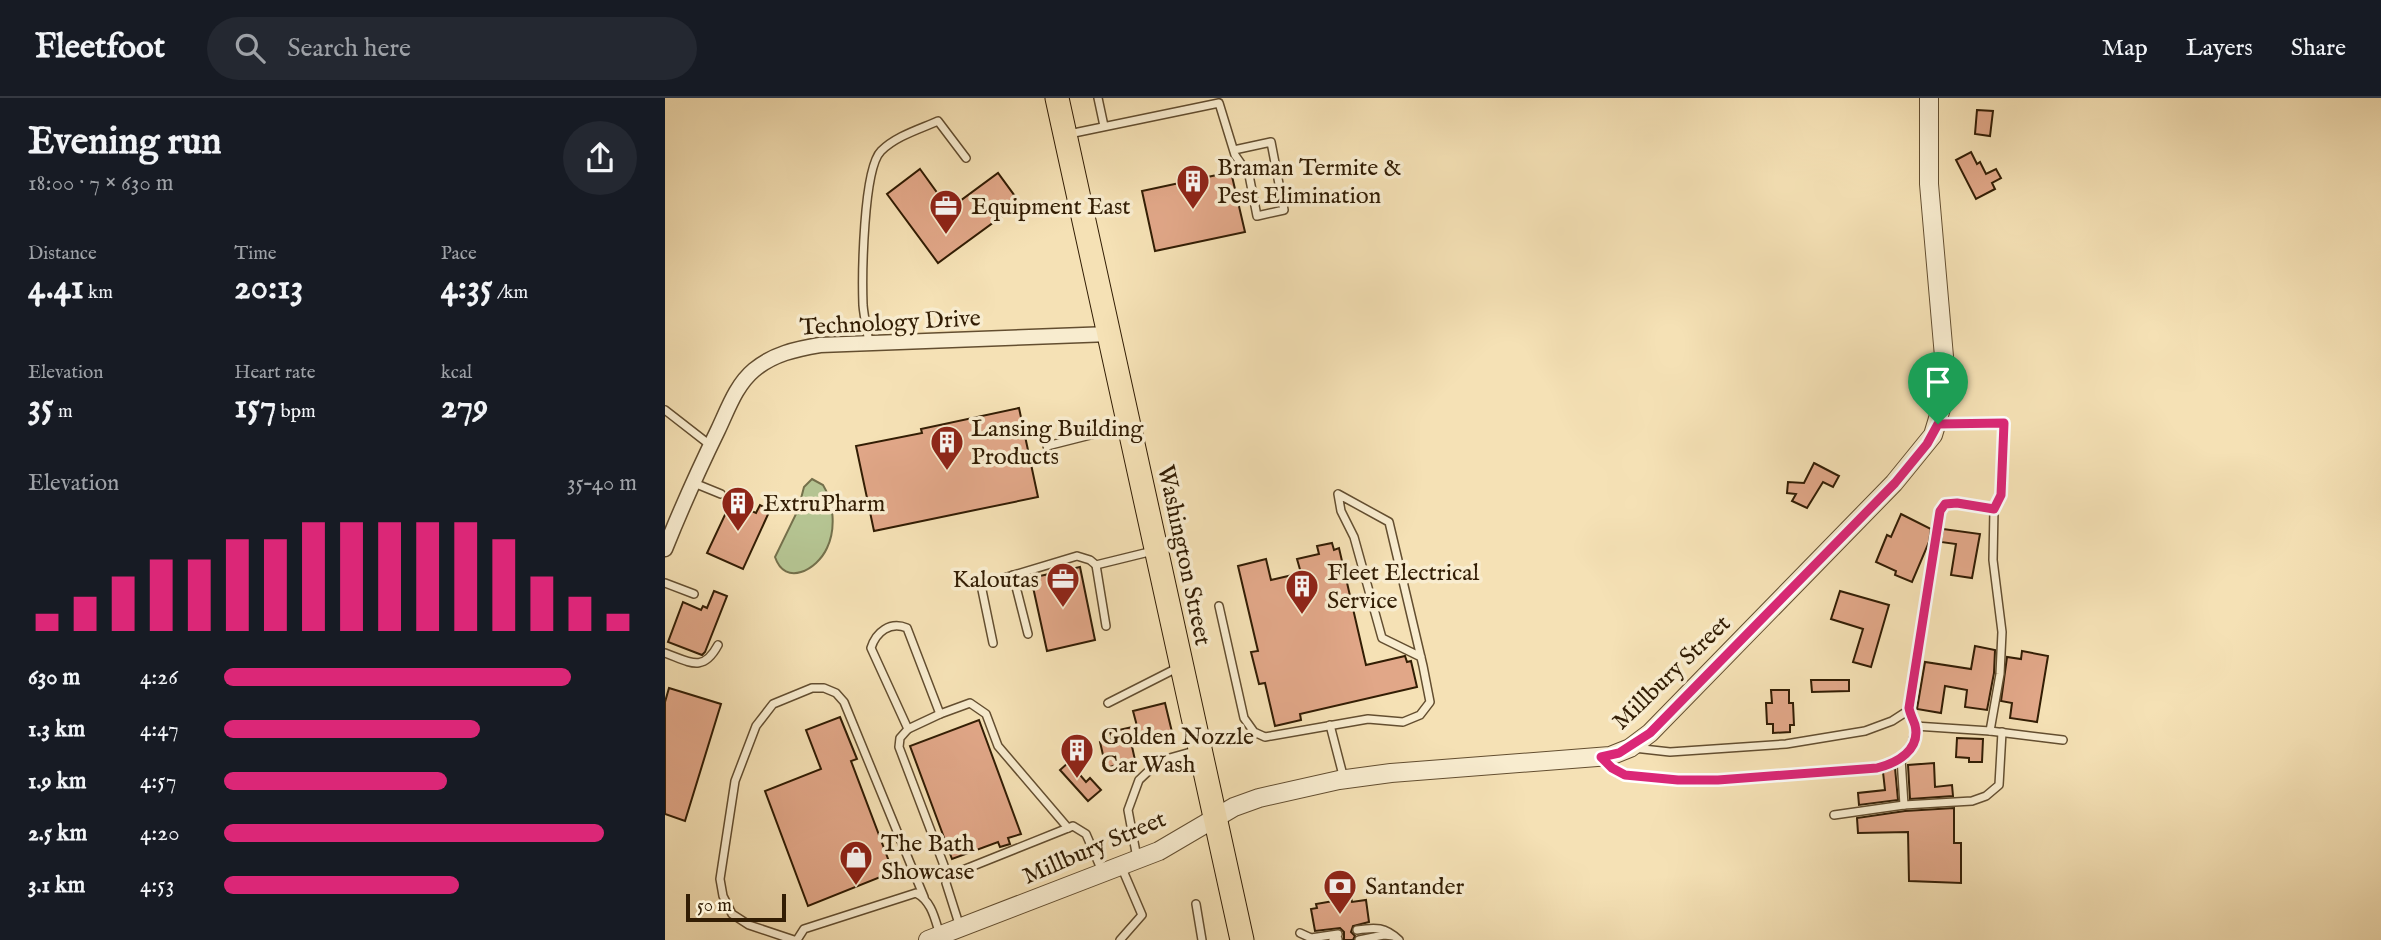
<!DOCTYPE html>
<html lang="en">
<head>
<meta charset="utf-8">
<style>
  :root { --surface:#171b24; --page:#242831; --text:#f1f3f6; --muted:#9ea1a6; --line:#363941; --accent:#db2777 }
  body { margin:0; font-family:"IM FELL English",serif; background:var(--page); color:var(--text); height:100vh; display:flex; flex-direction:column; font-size:26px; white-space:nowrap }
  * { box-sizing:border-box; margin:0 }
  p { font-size:23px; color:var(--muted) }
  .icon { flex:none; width:38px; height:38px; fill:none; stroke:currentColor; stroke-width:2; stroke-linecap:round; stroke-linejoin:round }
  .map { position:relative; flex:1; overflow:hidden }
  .details { display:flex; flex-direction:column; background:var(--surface); width:665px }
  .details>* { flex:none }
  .scale { position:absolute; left:21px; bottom:18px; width:100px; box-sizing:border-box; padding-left:7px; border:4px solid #321d04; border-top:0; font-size:19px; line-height:24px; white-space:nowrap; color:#321d04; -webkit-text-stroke:5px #f8eccf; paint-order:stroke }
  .pin { position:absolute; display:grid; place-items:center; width:60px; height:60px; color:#fff; margin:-72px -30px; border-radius:50% 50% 50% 0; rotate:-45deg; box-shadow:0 0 7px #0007 }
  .pin .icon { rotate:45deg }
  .round { display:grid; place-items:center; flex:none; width:74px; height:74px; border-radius:37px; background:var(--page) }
  .overview { display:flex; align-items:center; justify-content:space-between; height:119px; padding:0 28px }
  h1 { font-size:38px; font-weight:800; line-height:52px }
  .figures { display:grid; grid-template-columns:repeat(3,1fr); gap:10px; height:119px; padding:7px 28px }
  .figures div { display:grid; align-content:center }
  .figures b { font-size:35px; font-weight:800 }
  .figures small { font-size:19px; font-weight:400 }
  .figures p { font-size:19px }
  .chart { height:196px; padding:14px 28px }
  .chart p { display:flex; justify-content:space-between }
  .chart svg { width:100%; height:126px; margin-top:7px; stroke:var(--accent); stroke-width:6 }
  ul { padding:0 28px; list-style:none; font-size:23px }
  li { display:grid; grid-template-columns:112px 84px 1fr; align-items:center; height:52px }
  li i { height:18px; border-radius:9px; background:var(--accent) }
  header { display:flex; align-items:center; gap:42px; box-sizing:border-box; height:98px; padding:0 35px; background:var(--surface); border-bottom:2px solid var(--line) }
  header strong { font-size:33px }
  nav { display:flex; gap:38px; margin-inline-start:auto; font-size:24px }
  .search { width:490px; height:63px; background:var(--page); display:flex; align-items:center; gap:18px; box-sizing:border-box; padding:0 24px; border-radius:38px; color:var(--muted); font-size:26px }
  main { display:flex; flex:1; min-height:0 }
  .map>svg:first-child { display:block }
  .green { fill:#b5c492; stroke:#74704b; stroke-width:2 }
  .building { fill:#e1a788; stroke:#321d04; stroke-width:2 }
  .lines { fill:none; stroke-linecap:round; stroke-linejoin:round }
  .service-casing { stroke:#634e30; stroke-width:10 }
  .minor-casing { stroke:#634e30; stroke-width:17 }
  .tertiary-casing { stroke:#634e30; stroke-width:20 }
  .primary-casing { stroke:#321d04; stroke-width:25 }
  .service { stroke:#f8eccf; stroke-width:7 }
  .minor { stroke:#f8eccf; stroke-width:14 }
  .tertiary { stroke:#f8eccf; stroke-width:18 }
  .primary { stroke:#f5e1b5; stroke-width:23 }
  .route-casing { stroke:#fff; stroke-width:14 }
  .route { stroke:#db2777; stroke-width:9 }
  .labels { text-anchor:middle; stroke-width:7; stroke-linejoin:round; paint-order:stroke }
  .poi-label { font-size:24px; fill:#321d04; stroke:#f8eccf; text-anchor:start }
  .street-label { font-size:24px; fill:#321d04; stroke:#f8eccf }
</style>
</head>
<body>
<header>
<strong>Fleetfoot</strong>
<div class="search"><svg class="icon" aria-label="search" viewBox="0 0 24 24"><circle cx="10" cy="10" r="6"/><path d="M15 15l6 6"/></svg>Search here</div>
<nav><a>Map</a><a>Layers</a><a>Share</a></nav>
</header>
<main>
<section class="details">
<div class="overview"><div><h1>Evening run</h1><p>18:00 · 7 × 630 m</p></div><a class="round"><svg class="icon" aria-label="share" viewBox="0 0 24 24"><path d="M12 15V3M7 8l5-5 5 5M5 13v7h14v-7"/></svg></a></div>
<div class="figures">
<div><p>Distance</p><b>4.41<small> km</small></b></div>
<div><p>Time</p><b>20:13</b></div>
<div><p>Pace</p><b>4:35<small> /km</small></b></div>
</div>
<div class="figures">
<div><p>Elevation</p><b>35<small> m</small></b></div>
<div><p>Heart rate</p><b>157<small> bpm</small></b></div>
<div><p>kcal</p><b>279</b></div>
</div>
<div class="chart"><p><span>Elevation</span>35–40 m</p>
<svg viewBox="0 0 160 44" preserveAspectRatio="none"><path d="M5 44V38M15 44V32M25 44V25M35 44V19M45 44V19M55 44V12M65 44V12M75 44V6M85 44V6M95 44V6M105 44V6M115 44V6M125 44V12M135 44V25M145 44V32M155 44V38"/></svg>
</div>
<ul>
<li><b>630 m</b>4:26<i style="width:84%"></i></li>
<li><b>1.3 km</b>4:47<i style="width:62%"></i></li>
<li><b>1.9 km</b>4:57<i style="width:54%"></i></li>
<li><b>2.5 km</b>4:20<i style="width:92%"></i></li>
<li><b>3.1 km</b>4:53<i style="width:57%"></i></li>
</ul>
</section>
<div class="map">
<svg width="1716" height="842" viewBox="0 0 1716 842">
  <rect width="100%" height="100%" fill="#f5e1b5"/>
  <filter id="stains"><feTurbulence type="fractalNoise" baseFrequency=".00286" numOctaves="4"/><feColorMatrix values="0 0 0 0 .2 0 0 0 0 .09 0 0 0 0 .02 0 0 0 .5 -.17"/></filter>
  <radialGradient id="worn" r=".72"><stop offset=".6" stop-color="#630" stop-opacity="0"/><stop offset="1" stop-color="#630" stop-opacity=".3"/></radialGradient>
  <path class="green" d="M 147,381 L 158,387 C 169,405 171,431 162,450 C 152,472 120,489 110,459 L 133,412 L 139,389 Z"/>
  <g class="building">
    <polygon points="1312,12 1328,13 1325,38 1310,36"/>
    <polygon points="1306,54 1312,66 1315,64 1321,76 1331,71 1336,80 1327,85 1330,91 1311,101 1291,62"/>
    <polygon points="255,71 284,111 333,75 355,105 273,165 222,96"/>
    <polygon points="566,74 580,134 490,153 477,93"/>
    <polygon points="354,310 373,399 209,433 191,348 257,335 256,331"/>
    <polygon points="1149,365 1174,378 1168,389 1158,384 1142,410 1127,403 1131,396 1122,395 1123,384 1139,385"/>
    <polygon points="66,404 91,415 95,407 105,412 78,471 42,455"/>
    <polygon points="1236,416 1266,431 1264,444 1247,484 1230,477 1231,473 1211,464 1222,437 1226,439"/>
    <polygon points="1278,431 1315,436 1307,480 1286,477 1291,446 1276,444"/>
    <polygon points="667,445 669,452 674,450 701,567 740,558 742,564 746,563 752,589 635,616 636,622 610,628 600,585 594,586 586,554 593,553 573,468 601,461 606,482 636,475 632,461 654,456 652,448"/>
    <polygon points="415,469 430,542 382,553 366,480"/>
    <polygon points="49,493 62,498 40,554 37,557 3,544 18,504 36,512 38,508 42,510"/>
    <polygon points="1175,493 1224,507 1206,569 1188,564 1198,531 1166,521"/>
    <polygon points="1310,548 1330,552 1329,575 1322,612 1300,609 1302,592 1280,588 1276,615 1252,611 1260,564 1306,571"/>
    <polygon points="1357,553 1383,558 1372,624 1345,620 1347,605 1336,603 1342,559 1356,561"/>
    <polygon points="1146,582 1184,582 1184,593 1147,594"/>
    <polygon points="4,590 56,606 20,723 0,716 0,604"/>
    <polygon points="1106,592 1124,592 1124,605 1128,605 1129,627 1125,627 1125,634 1108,635 1108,626 1102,626 1101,605 1107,605"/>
    <polygon points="500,605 507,634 466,644 470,662 441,670 435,644 447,641 445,634 472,628 468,613"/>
    <polygon points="175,619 192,661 186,663 228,774 143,808 100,693 156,671 141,632"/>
    <polygon points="314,622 356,736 343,740 345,746 335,749 333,744 287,761 245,648"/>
    <polygon points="1292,640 1318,641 1317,664 1304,664 1304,660 1291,659"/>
    <polygon points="404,664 421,684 425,680 436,692 423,703 395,672"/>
    <polygon points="1269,665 1270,689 1287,687 1288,698 1245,701 1243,667"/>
    <polygon points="1230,670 1233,702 1194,707 1193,695 1220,692 1218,674"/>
    <polygon points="1289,710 1289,745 1296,745 1296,785 1244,783 1243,734 1193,735 1192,720 1240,713"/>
    <polygon points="686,800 687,804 701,802 704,824 688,828 686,834 690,838 688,842 679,842 679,834 675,830 650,833 646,811 652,810 651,806"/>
  </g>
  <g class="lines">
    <defs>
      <g id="service">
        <polyline points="433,0 439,28"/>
        <polyline points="404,36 554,5 570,57 584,77 592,118 619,112 606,44 569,52"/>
        <path d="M 204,245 C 202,232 199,219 198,207 C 197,179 198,71 216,53 C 231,38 255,31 273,23 L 301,60"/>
        <polyline points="0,312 45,347"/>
        <polyline points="1274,326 1339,325 1336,397 1329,411 1328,462 1337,534 1335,576 1325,633"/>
        <polyline points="382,348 461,328"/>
        <polyline points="29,385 56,396"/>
        <polyline points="431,467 441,528"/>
        <polyline points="348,477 363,536"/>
        <polyline points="0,485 29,496"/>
        <polyline points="554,508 579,620 589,634 600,639 703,621 738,624 755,617 765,604 758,568 724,424 673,396 676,413 689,439 717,540 756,559"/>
        <polyline points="328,545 316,487 412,458 425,462 431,467 488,453"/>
        <path d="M 0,555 C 25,564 38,575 53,547"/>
        <polyline points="443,605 514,569"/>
        <polyline points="665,627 679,681"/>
        <polyline points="1250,628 1244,610 1275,413 1280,406 1292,406 1329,411"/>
        <polyline points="243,631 275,616"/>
        <polyline points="969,650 1005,654 1121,646 1200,633 1227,623 1244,612"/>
        <path d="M 937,660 L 953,675 L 960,677 L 1013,683 L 1053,682 L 1212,670 C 1234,664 1250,654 1250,628 L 1325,633 L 1398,642"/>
        <polyline points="1236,660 1239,707"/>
        <polyline points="1169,717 1239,707 1307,703 1321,698 1334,687 1337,634"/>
        <polyline points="472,760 463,712 474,682 494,663 533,652"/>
        <path d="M 283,778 L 234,649 L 235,640 L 243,631 L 206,550 C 211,534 225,523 242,530 L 275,616 L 305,605 L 321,616 L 333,648 L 403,730"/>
        <polyline points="531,806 537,842"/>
        <polyline points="295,829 281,785 283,778 408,728 421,736 437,773"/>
        <path d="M 692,832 C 711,829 720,829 734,842"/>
        <polyline points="635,835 646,840 673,836"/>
        <polyline points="129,842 84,827 67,816 58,798 55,781 70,683 91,628 108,606 147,590 159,590 171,595 179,604 259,799"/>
        <path d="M 132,842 L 139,831 L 251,795 C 267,803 270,822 275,837"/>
        <polyline points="455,842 477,817 456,768"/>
        <polyline points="668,842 673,841"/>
        <polyline points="694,842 719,837 728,838"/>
      </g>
      <path id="minor" d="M 0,451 C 16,411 34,371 53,332 C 63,311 71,287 89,272 C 108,256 131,251 155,247 L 445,236"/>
      <polyline id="tertiary" points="263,842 494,753 569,709 594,700 674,682 726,675 945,658 965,650 985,635 1229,385 1268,337 1278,304 1280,270 1264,86 1264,0"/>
      <polyline id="primary" points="392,0 577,842"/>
    </defs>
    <use href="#service" class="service-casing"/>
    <use href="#minor" class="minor-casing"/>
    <use href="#tertiary" class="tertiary-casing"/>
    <use href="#primary" class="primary-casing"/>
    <use href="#service" class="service"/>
    <use href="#minor" class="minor"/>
    <use href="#tertiary" class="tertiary"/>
    <use href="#primary" class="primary"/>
  </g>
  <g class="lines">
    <defs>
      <path id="route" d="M 1339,325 L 1336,397 L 1329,411 L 1292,405 L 1280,406 L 1275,413 L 1244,610 C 1245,616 1248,621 1250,627 C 1256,652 1232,665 1212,670 L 1053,682 L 1013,682 L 960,677 L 947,670 L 936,659 L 954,655 L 985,635 L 1230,385 L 1262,346 L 1273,326 Z"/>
    </defs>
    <use href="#route" class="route-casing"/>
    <use href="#route" class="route"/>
  </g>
  <defs>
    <symbol id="building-pin" viewBox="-11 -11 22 30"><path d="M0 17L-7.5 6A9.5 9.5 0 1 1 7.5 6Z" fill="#8f2418" stroke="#f8eccf"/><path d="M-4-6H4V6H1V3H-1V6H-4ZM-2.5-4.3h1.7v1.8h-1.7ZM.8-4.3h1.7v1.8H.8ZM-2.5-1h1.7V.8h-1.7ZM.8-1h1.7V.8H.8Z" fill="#fff"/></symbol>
    <symbol id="office-pin" viewBox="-11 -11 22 30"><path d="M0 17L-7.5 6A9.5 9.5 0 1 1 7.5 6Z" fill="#8f2418" stroke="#f8eccf"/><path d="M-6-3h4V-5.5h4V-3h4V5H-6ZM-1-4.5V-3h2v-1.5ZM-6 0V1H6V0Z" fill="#fff"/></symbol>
    <symbol id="shop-pin" viewBox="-11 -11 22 30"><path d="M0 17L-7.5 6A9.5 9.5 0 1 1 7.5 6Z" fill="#8f2418" stroke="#f8eccf"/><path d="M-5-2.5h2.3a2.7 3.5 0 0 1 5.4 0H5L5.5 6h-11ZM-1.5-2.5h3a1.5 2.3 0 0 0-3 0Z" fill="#fff"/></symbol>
    <symbol id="bank-pin" viewBox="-11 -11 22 30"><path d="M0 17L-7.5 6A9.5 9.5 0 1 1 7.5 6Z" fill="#8f2418" stroke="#f8eccf"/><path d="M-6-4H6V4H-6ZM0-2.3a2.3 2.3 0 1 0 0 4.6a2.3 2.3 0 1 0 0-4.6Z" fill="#fff"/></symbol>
  </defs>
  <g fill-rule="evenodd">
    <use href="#building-pin" x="509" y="64" width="38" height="52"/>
    <use href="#office-pin" x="262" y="89" width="38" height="52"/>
    <use href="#building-pin" x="263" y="325" width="38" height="52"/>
    <use href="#building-pin" x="54" y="386" width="38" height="52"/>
    <use href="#office-pin" x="379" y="462" width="38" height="52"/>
    <use href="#building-pin" x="618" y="469" width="38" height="52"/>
    <use href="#building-pin" x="393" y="633" width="38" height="52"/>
    <use href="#shop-pin" x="172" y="740" width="38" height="52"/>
    <use href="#bank-pin" x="656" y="769" width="38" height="52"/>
  </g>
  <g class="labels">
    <g class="poi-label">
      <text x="552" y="77">Braman Termite &amp;<tspan x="552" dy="28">Pest Elimination</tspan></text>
      <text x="306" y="116">Equipment East</text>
      <text x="306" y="338">Lansing Building<tspan x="306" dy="28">Products</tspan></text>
      <text x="98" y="413">ExtruPharm</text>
      <text x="662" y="482">Fleet Electrical<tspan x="662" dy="28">Service</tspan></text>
      <text x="374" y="489" text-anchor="end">Kaloutas</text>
      <text x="436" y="646">Golden Nozzle<tspan x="436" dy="28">Car Wash</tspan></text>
      <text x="216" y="753">The Bath<tspan x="216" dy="28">Showcase</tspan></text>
      <text x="700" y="796">Santander</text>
    </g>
    <g class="street-label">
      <text transform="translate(225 224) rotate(-3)" y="8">Technology Drive</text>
      <text transform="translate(520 457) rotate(78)" y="8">Washington Street</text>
      <text transform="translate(1006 574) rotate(-44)" y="8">Millbury Street</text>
      <text transform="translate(429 749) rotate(-23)" y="8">Millbury Street</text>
    </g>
  </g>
  <rect width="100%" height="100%" filter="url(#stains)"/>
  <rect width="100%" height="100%" fill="url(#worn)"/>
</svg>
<div class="scale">50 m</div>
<div class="pin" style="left:1273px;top:326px;background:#1e9e55"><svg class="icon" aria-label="arrive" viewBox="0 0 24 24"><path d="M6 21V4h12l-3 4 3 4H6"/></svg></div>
</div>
</main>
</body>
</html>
